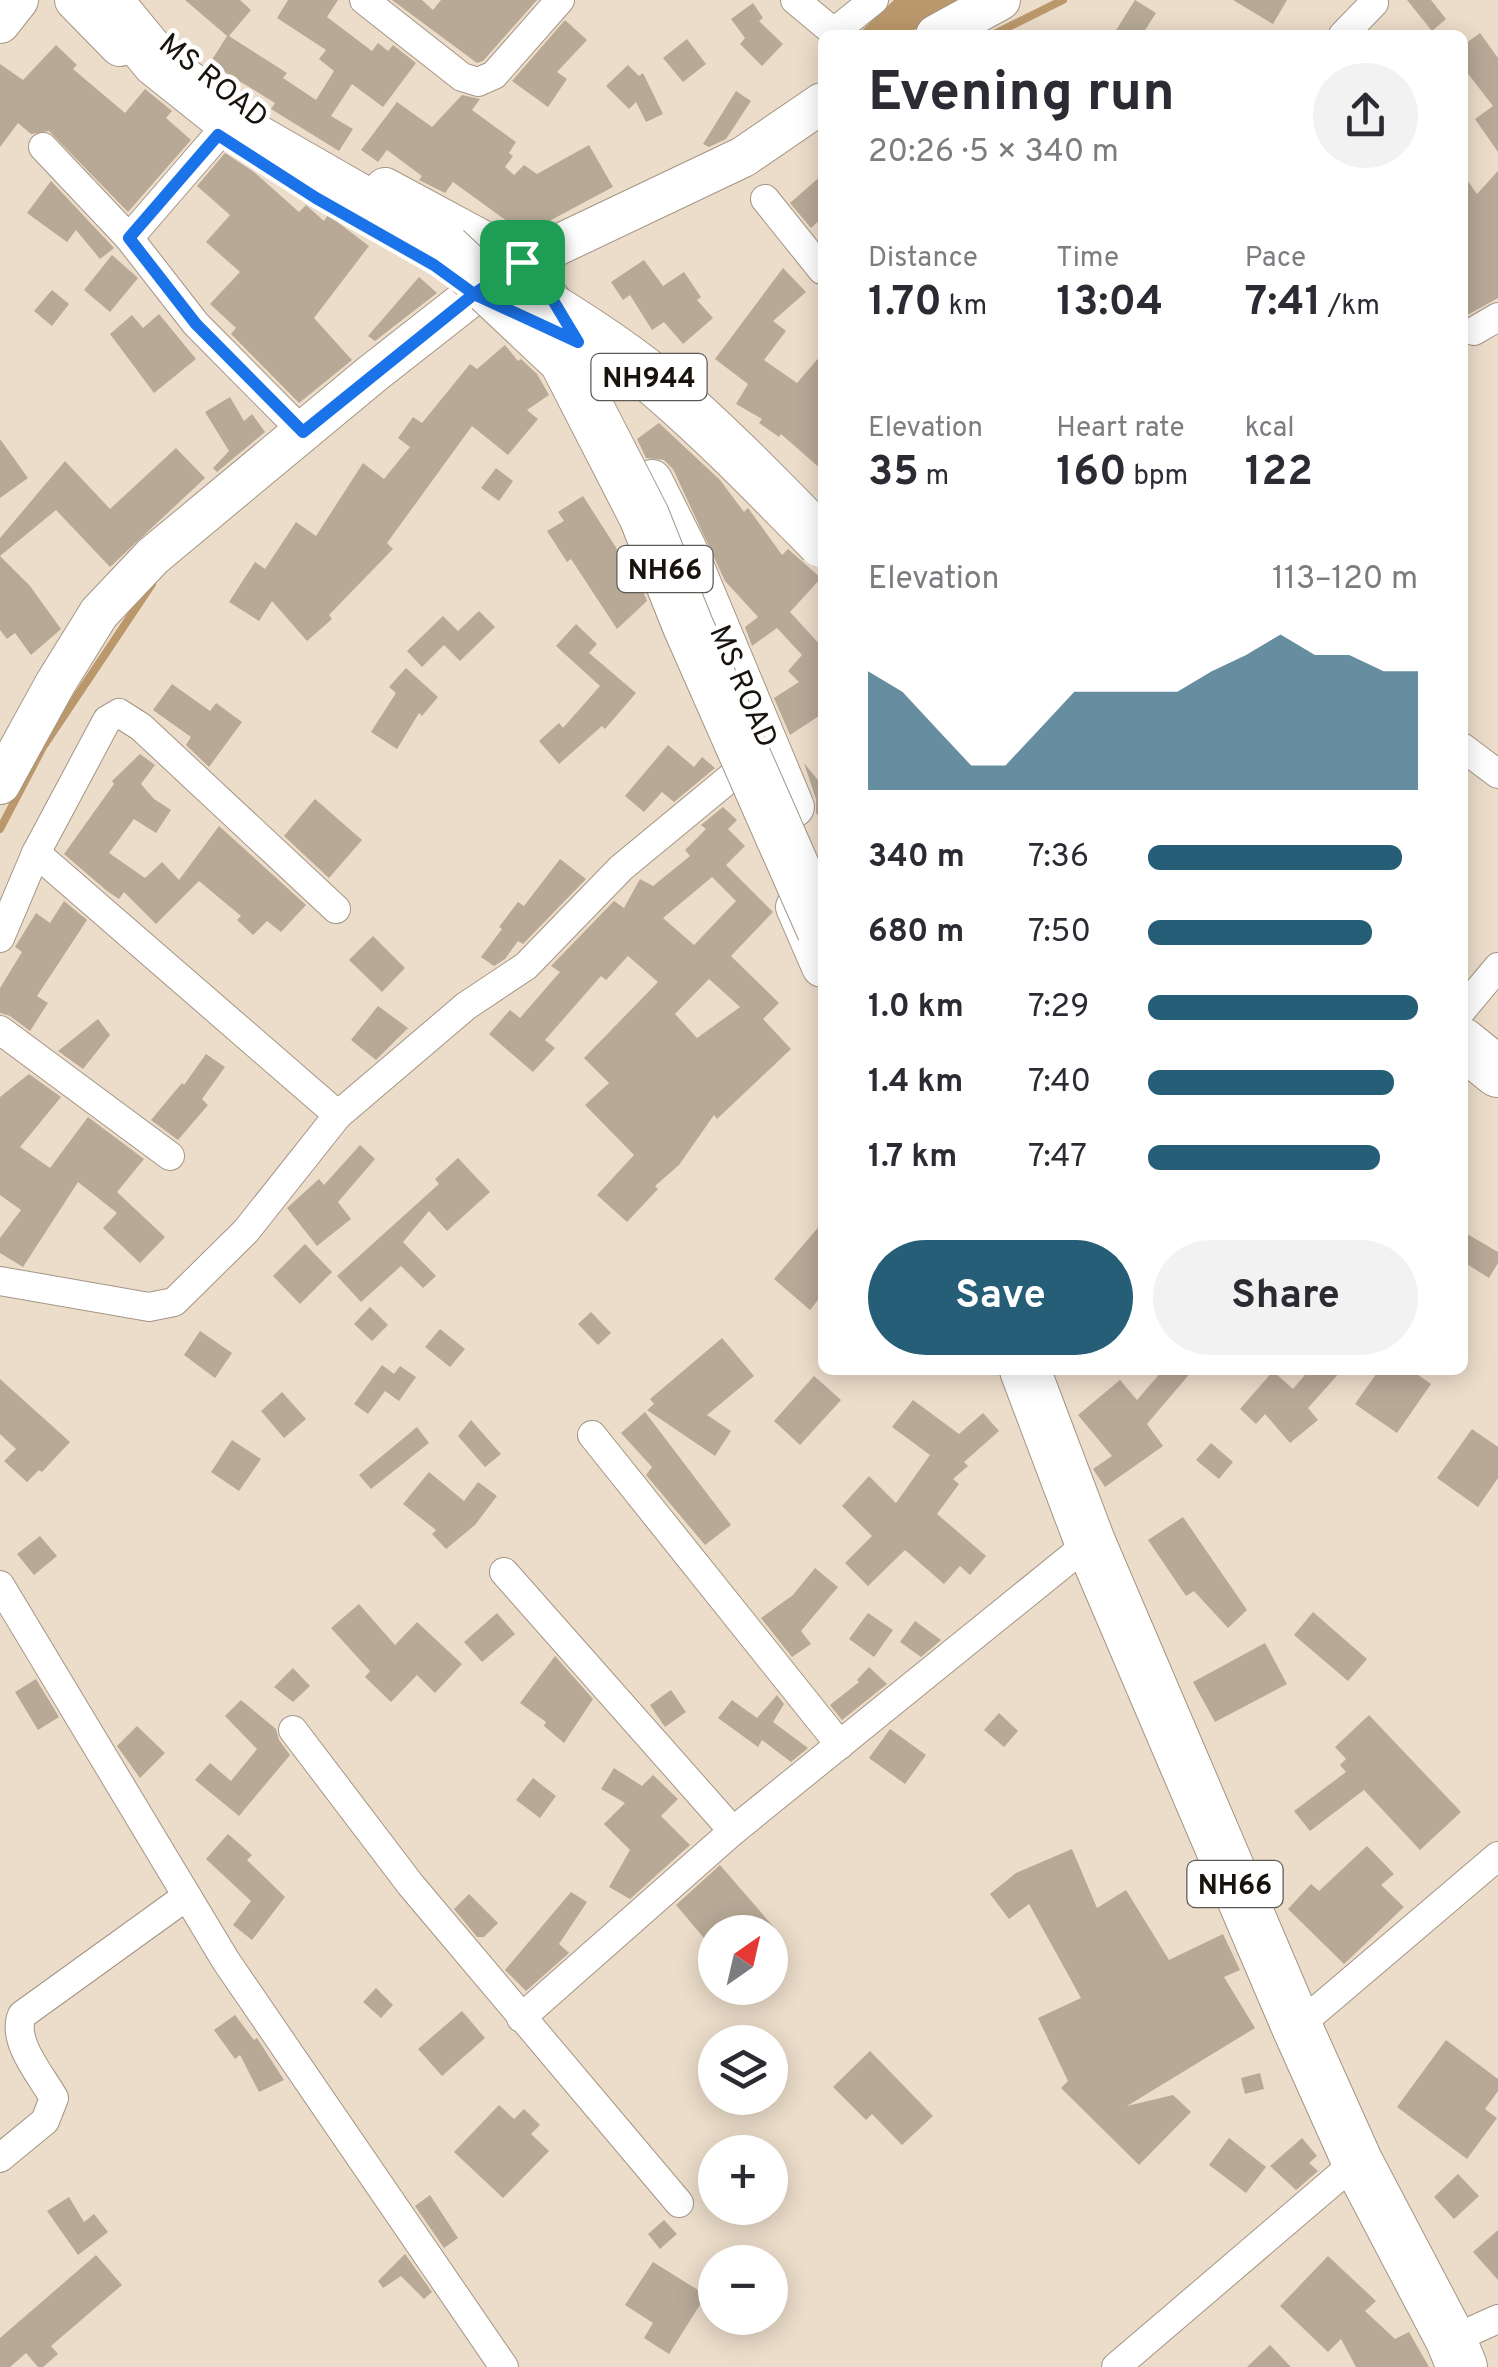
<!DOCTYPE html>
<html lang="en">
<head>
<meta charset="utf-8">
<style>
  :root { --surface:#fff; --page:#f2f2f3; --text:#2b2b33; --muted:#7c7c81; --accent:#265e78 }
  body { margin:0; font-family:Overpass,sans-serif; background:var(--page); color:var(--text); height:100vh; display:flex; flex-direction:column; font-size:38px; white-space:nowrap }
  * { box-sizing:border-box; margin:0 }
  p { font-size:32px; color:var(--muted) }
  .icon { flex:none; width:55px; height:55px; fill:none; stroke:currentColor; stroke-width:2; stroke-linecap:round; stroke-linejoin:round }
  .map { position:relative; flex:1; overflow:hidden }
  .details { position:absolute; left:818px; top:30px; width:650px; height:1345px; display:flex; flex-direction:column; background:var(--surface); border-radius:15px; box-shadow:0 5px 25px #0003 }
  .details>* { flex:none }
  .needle { width:65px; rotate:34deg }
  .tools { position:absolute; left:698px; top:1915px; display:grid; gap:20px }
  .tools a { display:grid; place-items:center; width:90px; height:90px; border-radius:50%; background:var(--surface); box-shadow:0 5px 25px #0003; font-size:50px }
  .pin { position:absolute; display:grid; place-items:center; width:85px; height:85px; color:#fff; margin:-42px; border-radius:20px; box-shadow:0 5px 15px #0006 }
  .round { display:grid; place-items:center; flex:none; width:105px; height:105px; border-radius:52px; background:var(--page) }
  .head { display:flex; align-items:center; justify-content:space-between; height:170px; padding:0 50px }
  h1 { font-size:55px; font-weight:700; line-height:75px }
  .stats { display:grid; grid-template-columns:repeat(3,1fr); gap:15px; height:170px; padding:10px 50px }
  .stats div { display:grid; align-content:center }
  .stats b { font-size:42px; font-weight:700 }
  .stats small { font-size:28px; font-weight:400 }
  .stats p { font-size:28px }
  .chart { height:280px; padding:20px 50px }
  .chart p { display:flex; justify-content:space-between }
  .chart svg { width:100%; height:180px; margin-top:10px; fill:var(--accent); opacity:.7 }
  .cta { display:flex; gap:20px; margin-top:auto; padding:20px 50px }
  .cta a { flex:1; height:115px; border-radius:60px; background:var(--accent); color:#fff; font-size:40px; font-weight:700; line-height:115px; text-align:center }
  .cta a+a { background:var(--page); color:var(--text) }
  ul { padding:0 50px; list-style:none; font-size:32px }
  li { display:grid; grid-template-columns:160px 120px 1fr; align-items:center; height:75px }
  li i { height:25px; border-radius:12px; background:var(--accent) }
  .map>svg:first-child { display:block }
  .water { fill:#bb986c }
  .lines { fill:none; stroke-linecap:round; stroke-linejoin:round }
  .stream { stroke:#bb986c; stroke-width:8 }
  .building { fill:#b8a997; fill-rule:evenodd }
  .street-casing { stroke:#a49584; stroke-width:30 }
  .secondary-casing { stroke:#a49584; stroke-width:42 }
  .highway-casing { stroke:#a49584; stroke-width:52 }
  .street { stroke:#fff; stroke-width:28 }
  .secondary { stroke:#fff; stroke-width:40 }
  .highway { stroke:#fff; stroke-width:50 }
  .highway-bridge-casing { stroke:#a49584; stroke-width:52; stroke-linecap:butt }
  .highway-bridge { stroke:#fff; stroke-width:50 }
  .route-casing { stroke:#fff; stroke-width:20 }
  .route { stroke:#1a73e8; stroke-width:12 }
  .labels { text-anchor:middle; stroke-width:9; stroke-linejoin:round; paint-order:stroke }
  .shield { fill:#fff; stroke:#5d5a56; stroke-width:2.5 }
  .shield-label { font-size:28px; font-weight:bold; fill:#18130d }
  .street-label { font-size:30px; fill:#18130d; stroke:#fff }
</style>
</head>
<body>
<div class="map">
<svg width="1498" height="2367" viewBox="0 0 1498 2367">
  <rect width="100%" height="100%" fill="#ecddca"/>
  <polygon class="water" points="894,0 973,0 904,35 857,35"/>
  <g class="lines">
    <g class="stream">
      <polyline points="992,35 1063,0"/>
      <polyline points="0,829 43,747 152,584"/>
    </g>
  </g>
  <g class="building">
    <polygon points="185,0 240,0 251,10 229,36 287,73 283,78 316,100 334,71 319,59 326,50 277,18 288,0 338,0 327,17 372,51 378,43 388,51 393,45 416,63 383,107 352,84 331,116 353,129 339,151 271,109 275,103 210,63 227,36"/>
    <polygon points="392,0 422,0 433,10 441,0 537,0 483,61 477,63"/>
    <polygon points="1135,0 1156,13 1142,35 1113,35"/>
    <polygon points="1233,0 1287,0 1273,24"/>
    <polygon points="1407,0 1431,0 1446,19 1432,31"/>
    <polygon points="753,3 763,18 759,21 783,44 762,66 740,44 745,38 731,19"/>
    <polygon points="565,20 587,40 557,72 567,79 548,107 512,81"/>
    <polygon points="1480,33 1498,58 1498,152 1475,119 1493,106 1462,66 1462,46"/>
    <polygon points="687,39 706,64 683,82 663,58"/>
    <polygon points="56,45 77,65 73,69 125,113 145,89 172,111 166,118 191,140 128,212 49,131 31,134 18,123 0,147 0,64 23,80"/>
    <polygon points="628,65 639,76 643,73 663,114 646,122 636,102 629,109 606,86"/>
    <polygon points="736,91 751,101 726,139 709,147 703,144"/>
    <polygon points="462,95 480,99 472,110 516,142 509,153 513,156 505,167 514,175 524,165 537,174 589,145 613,187 525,234 453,182 445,193 419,180 422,176 387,150 378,162 361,150 397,102 432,127"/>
    <polygon points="225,153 254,172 299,212 306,205 324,221 328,215 369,246 314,318 352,360 299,403 231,334 236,328 210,304 240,272 206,242 230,215 197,186"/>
    <polygon points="1498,171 1498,298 1462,318 1462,173 1477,194"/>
    <polygon points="822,175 822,218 811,228 790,203"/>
    <polygon points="51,181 114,248 100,259 76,230 67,242 27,213"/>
    <polygon points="112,255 138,278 110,312 84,290"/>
    <polygon points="644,260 663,286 684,272 701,297 697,300 713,318 683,344 664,322 652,330 630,295 623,300 611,282"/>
    <polygon points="783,268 806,292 773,321 786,331 764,360 797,383 822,354 822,470 781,434 779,437 759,423 762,419 736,404 748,384 715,359"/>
    <polygon points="419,277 437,293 375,341 368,336"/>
    <polygon points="52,290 69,304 52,326 34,311"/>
    <polygon points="159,314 196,359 154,393 110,334 132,315 143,328"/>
    <polygon points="505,345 518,361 521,359 537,374 549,395 527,410 538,419 508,455 472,426 387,543 393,549 329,615 332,619 307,641 272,601 259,621 229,602 255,562 265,569 296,522 316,536 363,463 384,479 410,447 398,438 413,417 422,423 470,364 477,369"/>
    <polygon points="230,397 244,421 252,414 265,432 217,472 213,468 229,451 205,412"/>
    <polygon points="659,423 720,480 744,512 748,508 782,555 788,549 821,578 790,612 822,647 822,714 790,735 774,698 799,682 788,671 802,655 777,628 752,646 745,627 758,617 725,581 673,469 664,460 646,458 637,439"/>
    <polygon points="0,439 28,478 0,498"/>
    <polygon points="176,448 205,478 110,567 56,510 0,556 30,586 61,629 31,655 15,633 7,639 0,630 0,538 65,461 110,509"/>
    <polygon points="496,468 513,481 499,501 481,488"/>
    <polygon points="583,496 626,563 620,567 643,591 647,601 617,629 571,559 567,562 547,531 564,521 558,512"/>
    <polygon points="479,611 495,627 460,661 444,645 422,667 407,651 443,616 458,631"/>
    <polygon points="576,624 597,644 589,653 636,693 605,729 602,726 559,764 539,741 559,723 563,728 600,686 556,646"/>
    <polygon points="406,668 438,697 422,716 419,713 397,749 371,732 396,693 389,687"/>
    <polygon points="172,684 210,711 216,703 242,722 209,767 186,745 191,737 153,710"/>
    <polygon points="668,745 694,767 702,757 715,768 674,802 662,792 644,812 625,796"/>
    <polygon points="140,754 155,765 141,784 154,799 171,810 156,833 134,819 109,853 145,878 162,862 179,880 219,826 306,905 281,932 267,921 253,935 237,920 241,916 199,881 156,924 124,892 119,899 107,891 64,854 114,784 112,781"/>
    <polygon points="804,763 822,785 822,820 816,813 816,799"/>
    <polygon points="315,799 362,840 329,878 284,836"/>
    <path d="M 723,807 L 737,820 L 728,829 L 745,846 L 726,865 L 773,912 L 731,956 L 779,1003 L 763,1019 L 791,1049 L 717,1119 L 714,1115 L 679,1165 L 655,1186 L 658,1189 L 627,1222 L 597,1195 L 634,1155 L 585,1105 L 609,1083 L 584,1058 L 658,982 L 628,956 L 606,980 L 601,976 L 545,1040 L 555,1048 L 533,1072 L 489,1034 L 510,1010 L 520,1018 L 560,972 L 551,966 L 614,901 L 624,908 L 640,879 L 653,886 L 690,856 L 685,850 L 706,829 L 701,825 ZM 712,877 L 736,901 L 694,945 L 663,918 ZM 709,979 L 740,1007 L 697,1038 L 675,1014 Z"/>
    <polygon points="560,859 586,879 523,944 518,941 505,959 494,966 481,957 502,929 499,927 518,902 524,906"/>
    <polygon points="64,901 87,920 37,996 48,1003 30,1031 10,1016 0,1013 0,988 22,952 15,947 36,913 50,923"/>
    <polygon points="373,936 405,968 382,992 349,960"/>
    <polygon points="378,1006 408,1028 376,1060 351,1040"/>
    <polygon points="98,1019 110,1035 83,1069 58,1051"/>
    <polygon points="206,1054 225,1067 202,1099 208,1105 178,1140 151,1120 182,1083 184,1085"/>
    <polygon points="29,1074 61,1097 20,1147 50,1168 88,1117 144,1159 117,1192 165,1237 140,1263 103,1228 117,1213 78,1182 23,1267 0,1253 0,1238 21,1210 0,1195 0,1097"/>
    <polygon points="360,1145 375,1159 338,1202 351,1219 317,1246 287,1208 319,1179 324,1185"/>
    <polygon points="458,1158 490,1192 447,1231 429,1211 403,1242 436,1276 423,1288 401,1266 361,1302 337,1276 439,1184 435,1179"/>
    <polygon points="822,1223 822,1295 810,1310 774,1279"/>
    <polygon points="1462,1231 1498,1252 1498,1263 1489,1278 1462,1261"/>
    <polygon points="305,1244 332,1272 300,1304 273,1276"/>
    <polygon points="370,1307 388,1325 372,1341 354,1324"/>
    <polygon points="591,1312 611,1333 598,1345 578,1324"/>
    <polygon points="440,1329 465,1349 450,1367 425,1347"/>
    <polygon points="200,1331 232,1353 215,1378 184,1355"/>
    <polygon points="722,1338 754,1376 707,1415 731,1431 715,1456 647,1410 654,1404 650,1399"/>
    <polygon points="382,1365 394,1374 400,1366 416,1377 399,1401 385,1391 368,1414 354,1404"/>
    <polygon points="1163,1370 1193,1370 1147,1424 1163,1446 1105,1487 1093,1469 1112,1456 1078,1415 1120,1380 1137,1400"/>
    <polygon points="1309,1370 1342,1370 1308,1408 1318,1420 1290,1443 1265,1414 1256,1424 1240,1409 1273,1371 1293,1389"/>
    <polygon points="1379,1370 1411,1370 1431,1384 1397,1433 1355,1404"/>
    <polygon points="814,1376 841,1400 800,1445 774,1421"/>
    <polygon points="0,1379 70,1442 42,1472 39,1470 27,1482 4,1461 16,1449 0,1434"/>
    <polygon points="282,1392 306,1419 284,1438 261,1411"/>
    <polygon points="913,1400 959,1434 983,1413 999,1431 964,1462 968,1466 953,1479 959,1484 937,1514 986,1556 970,1575 960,1566 944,1584 905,1550 868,1586 845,1563 872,1536 842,1506 869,1476 896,1503 930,1455 892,1427"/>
    <polygon points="645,1412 731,1525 705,1545 646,1475 652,1467 621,1433"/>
    <polygon points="471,1420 501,1454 485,1467 458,1436"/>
    <polygon points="417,1427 429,1443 371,1489 359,1475"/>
    <polygon points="1472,1429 1498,1447 1498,1478 1478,1507 1437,1478"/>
    <polygon points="232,1440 261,1459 239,1491 211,1472"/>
    <polygon points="1211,1443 1233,1462 1219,1479 1196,1460"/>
    <polygon points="429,1472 464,1501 478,1482 497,1496 475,1525 446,1549 432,1534 436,1530 403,1504"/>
    <polygon points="1183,1517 1247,1610 1228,1628 1194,1591 1186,1596 1148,1540"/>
    <polygon points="40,1536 57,1556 34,1575 17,1554"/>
    <polygon points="815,1568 838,1587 801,1631 811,1644 792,1657 761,1618 793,1595"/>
    <polygon points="359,1604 395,1645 417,1622 462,1664 435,1693 417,1675 391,1702 365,1677 370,1671 331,1628"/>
    <polygon points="1313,1612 1367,1659 1348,1681 1294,1635"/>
    <polygon points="497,1613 515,1634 482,1662 464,1642"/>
    <polygon points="868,1613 893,1630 874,1657 849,1639"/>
    <polygon points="915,1621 941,1640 921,1657 900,1642"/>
    <polygon points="1265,1643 1287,1684 1215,1722 1193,1682"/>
    <polygon points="555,1656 593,1699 564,1743 544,1726 546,1722 520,1703"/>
    <polygon points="869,1667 887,1684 842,1720 830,1705 859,1682 857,1680"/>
    <polygon points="293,1668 310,1686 293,1702 274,1687"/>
    <polygon points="36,1679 59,1717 38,1730 15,1692"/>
    <polygon points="671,1690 686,1712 665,1727 650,1705"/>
    <polygon points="777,1695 784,1704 773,1722 808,1748 791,1762 762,1740 758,1747 718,1718 732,1700 757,1718"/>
    <polygon points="241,1700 276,1729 279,1740 290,1755 239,1816 195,1780 210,1763 231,1781 257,1749 225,1716"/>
    <polygon points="999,1713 1018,1731 1004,1747 984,1730"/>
    <polygon points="1369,1715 1461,1812 1420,1850 1364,1790 1310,1831 1294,1811 1346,1772 1340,1765 1346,1759 1335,1747"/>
    <polygon points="137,1726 165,1753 140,1778 117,1746"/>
    <polygon points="890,1729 926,1755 905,1784 869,1758"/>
    <polygon points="614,1768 642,1786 653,1775 678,1799 661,1816 690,1845 630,1899 609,1887 630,1850 604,1824 625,1803 601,1789"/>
    <polygon points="533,1778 556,1796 540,1818 516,1800"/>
    <polygon points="228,1834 252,1855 247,1860 285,1897 252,1940 233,1925 251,1901 206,1859"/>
    <polygon points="1367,1846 1394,1874 1381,1885 1404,1907 1344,1964 1288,1909 1311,1884 1319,1891"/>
    <polygon points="1072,1849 1097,1908 1126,1890 1169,1960 1223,1934 1240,1970 1224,1977 1255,2028 1127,2106 1173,2095 1191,2112 1139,2165 1061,2088 1068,2081 1038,2018 1081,1998 1029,1904 1009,1919 990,1894 1016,1873"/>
    <polygon points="720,1865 778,1932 715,1932 715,1951 676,1905"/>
    <polygon points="571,1892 587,1902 559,1944 569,1953 526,1991 505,1970"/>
    <polygon points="469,1894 498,1923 484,1937 477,1937 454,1909"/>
    <polygon points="376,1988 393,2005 381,2018 363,2002"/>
    <polygon points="462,2011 485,2038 442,2076 418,2049"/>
    <polygon points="235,2015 254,2040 257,2038 284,2080 259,2092 240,2055 235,2059 214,2030"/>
    <polygon points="1446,2040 1498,2079 1498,2091 1485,2109 1497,2118 1467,2159 1397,2107"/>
    <polygon points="870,2051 933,2116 902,2145 872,2114 866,2120 833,2087"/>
    <polygon points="1260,2073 1264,2089 1245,2094 1241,2078"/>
    <polygon points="499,2105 514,2119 524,2109 540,2125 531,2134 549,2151 503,2198 454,2152"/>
    <polygon points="1229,2138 1266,2167 1246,2193 1209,2165"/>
    <polygon points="1302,2138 1317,2156 1309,2163 1318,2171 1296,2190 1270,2166"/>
    <polygon points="1458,2174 1479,2196 1454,2219 1434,2197"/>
    <polygon points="430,2195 458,2238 444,2248 415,2206"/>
    <polygon points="69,2197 84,2222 94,2214 108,2232 78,2255 47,2211"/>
    <polygon points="664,2220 677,2234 660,2249 648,2234"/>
    <polygon points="1498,2230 1498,2280 1473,2252"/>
    <polygon points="405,2254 432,2292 424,2299 401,2276 383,2288 378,2281"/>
    <polygon points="96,2255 122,2285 51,2346 58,2354 43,2367 38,2367 26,2353 10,2367 0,2367 0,2338"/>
    <polygon points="1328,2256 1376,2301 1365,2311 1395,2339 1409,2332 1429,2367 1356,2367 1341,2339 1328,2352 1280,2306"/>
    <polygon points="653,2262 706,2295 669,2354 644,2338 653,2323 625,2305"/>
    <polygon points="1270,2345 1291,2367 1247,2367"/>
  </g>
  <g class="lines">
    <defs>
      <g id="street">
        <polyline points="364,0 462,77 478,82 494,75 560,0"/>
        <polyline points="795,0 837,35"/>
        <polyline points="834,32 874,0"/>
        <polyline points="1343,35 1374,3"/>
        <polyline points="43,147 129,238 196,324 303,432"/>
        <polyline points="765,199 822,270"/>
        <polyline points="129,238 218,135"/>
        <polyline points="1474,331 1498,317"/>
        <polyline points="1462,747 1498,774"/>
        <polyline points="36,853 338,1115"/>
        <polyline points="0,938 36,853 107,720 119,713 141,727 336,909"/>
        <polyline points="1462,1010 1498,967"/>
        <polyline points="0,1030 170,1156"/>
        <polyline points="0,1281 149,1307 174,1302 246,1231 338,1115 466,1006 526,966 621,868 736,773"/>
        <polyline points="592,1435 840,1745"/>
        <polyline points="504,1572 733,1831"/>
        <polyline points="0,1585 226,1961 504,2367"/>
        <polyline points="293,1730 410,1884 679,2203"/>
        <polyline points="521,2018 733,1831 1090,1542"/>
        <polyline points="1297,2027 1498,1856"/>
        <path d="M 0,2158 L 45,2121 L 54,2098 C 41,2075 11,2041 22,2015 L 187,1896"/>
        <polyline points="1451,2340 1498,2319"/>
        <polyline points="1116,2367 1357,2161"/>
      </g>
      <g id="secondary">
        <polyline points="75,0 120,46"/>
        <polyline points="0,23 18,0"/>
        <polyline points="936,35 1000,0"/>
        <polyline points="385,188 522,262 559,311"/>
        <polyline points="652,480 686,548 794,807"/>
        <polyline points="0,784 55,684 99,613 153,556 372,374 474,294 522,262 743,157 822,103"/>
        <polyline points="796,907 822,967"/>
      </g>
      <g id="highway">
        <polyline points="106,0 157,62 251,137 446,249"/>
        <polyline points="1462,1043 1498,1072"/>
        <polyline points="1025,1370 1090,1542 1297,2027 1357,2161 1451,2340 1462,2367"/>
      </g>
    </defs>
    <use href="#street" class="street-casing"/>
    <use href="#secondary" class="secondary-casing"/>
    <use href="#highway" class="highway-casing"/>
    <use href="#street" class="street"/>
    <use href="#secondary" class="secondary"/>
    <use href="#highway" class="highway"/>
    <defs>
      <g id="highway-bridge">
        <polyline points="446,249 564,360 644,516 688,626 822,930"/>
        <path d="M 520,290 C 567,318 613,347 655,381 C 714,431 768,487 822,542"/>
      </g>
    </defs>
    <use href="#highway-bridge" class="highway-bridge-casing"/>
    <use href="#highway-bridge" class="highway-bridge"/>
  </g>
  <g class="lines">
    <defs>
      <polyline id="route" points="522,262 474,294 434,265 316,198 218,135 129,238 196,324 303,432 474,294 578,342 554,302 522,262"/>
    </defs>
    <use href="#route" class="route-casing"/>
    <use href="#route" class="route"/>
  </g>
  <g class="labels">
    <g class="shield">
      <rect x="591.5" y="354" width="115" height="46" rx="8"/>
      <rect x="617.5" y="546" width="95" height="46" rx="8"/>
      <rect x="1187.5" y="1861" width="95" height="46" rx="8"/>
    </g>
    <g class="shield-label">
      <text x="649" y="387">NH944</text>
      <text x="665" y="579">NH66</text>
      <text x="1235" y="1894">NH66</text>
    </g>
    <g class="street-label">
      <text transform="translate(214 80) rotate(39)" y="10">MS ROAD</text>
      <text transform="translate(744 686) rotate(67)" y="10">MS ROAD</text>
    </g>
  </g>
</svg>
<div class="tools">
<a><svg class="needle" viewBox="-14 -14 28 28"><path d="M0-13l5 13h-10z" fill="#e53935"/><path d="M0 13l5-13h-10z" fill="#7c7c81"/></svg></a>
<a><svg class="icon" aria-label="layers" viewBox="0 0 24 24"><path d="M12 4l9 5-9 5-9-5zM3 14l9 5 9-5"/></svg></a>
<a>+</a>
<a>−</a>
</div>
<div class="pin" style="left:522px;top:262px;background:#1e9e55"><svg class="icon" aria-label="arrive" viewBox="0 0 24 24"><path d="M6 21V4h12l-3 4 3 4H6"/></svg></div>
<section class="details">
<div class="head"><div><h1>Evening run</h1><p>20:26 · 5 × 340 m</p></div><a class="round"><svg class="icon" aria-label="share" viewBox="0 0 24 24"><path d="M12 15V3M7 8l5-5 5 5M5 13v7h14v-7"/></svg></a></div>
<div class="stats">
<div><p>Distance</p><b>1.70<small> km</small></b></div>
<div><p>Time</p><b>13:04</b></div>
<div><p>Pace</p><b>7:41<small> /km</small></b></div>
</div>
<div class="stats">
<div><p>Elevation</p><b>35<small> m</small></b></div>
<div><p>Heart rate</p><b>160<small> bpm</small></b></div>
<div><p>kcal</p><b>122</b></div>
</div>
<div class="chart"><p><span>Elevation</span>113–120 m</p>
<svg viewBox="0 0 160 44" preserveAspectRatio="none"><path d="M0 44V15L10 20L20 29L30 38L40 38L50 29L60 20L70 20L80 20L90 20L100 15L110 11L120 6L130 11L140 11L150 15L160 15V44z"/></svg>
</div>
<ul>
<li><b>340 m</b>7:36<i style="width:94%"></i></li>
<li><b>680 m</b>7:50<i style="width:83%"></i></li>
<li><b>1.0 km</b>7:29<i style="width:100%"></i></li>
<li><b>1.4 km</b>7:40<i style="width:91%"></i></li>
<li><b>1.7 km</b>7:47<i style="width:86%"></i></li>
</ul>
<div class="cta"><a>Save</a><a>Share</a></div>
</section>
</div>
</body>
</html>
